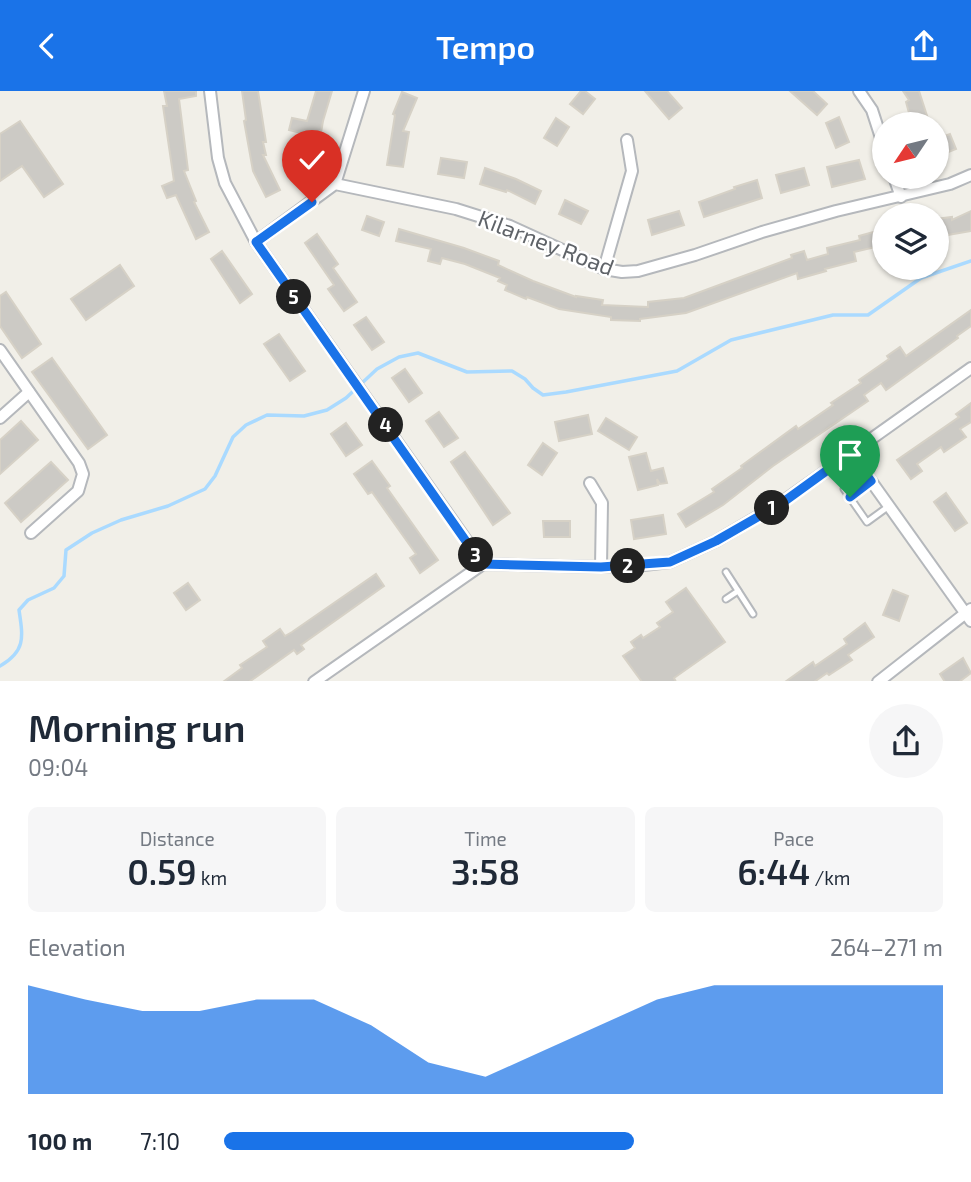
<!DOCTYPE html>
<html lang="en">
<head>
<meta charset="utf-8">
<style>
  :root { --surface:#fff; --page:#f6f6f7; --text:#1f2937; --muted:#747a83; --accent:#1a73e8 }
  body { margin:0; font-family:"Exo 2",sans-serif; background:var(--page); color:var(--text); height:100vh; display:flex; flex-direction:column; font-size:26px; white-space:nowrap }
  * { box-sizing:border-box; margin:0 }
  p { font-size:23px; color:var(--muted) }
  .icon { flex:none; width:38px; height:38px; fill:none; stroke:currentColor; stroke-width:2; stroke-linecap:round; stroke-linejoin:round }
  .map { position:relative; height:590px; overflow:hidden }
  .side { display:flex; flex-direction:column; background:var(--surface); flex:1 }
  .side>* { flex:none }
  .needle { width:46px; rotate:235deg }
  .fabs { position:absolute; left:872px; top:21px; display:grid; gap:14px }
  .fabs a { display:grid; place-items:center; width:77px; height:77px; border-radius:50%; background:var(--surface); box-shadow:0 2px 5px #0004; font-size:35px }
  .pin { position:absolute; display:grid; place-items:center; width:60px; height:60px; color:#fff; margin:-72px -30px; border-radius:50% 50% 50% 0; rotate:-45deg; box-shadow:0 0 7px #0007 }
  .pin .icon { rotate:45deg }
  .km { position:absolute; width:35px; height:35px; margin:-18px; border-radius:50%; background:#222; color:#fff; font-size:19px; line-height:35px; text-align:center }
  .round { display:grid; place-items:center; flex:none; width:74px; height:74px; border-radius:37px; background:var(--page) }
  .head { display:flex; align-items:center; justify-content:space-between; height:119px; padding:0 28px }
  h1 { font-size:38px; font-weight:600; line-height:52px }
  .figures { display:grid; grid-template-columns:repeat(3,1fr); gap:10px; height:119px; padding:7px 28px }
  .figures div { display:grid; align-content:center; border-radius:10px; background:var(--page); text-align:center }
  .figures b { font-size:35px; font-weight:600 }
  .figures small { font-size:19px; font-weight:400 }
  .figures p { font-size:19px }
  .chart { height:196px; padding:14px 28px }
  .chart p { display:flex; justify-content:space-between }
  .chart svg { width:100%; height:126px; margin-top:7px; fill:var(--accent); opacity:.7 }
  ul { padding:0 28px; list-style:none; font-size:23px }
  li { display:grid; grid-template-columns:112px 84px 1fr; align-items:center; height:52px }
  li i { height:18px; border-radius:9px; background:var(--accent) }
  header { display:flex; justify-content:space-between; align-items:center; height:91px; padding:0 28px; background:var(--accent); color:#fff; font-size:32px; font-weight:600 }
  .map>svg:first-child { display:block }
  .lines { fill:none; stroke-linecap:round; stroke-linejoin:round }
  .stream { stroke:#aadaff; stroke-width:3.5 }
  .building { fill:#cccac5; stroke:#d6d1c6; stroke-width:2 }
  .lane-casing { stroke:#b5b8bc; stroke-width:9 }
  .street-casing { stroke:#b5b8bc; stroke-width:14 }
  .lane { stroke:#fff; stroke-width:5 }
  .street { stroke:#fff; stroke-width:10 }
  .route-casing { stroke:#fff; stroke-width:14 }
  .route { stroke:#1a73e8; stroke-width:9 }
  .labels { text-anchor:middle; stroke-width:5; stroke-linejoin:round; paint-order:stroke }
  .street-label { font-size:23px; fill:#5f6368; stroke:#fff }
</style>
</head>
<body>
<header><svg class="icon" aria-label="back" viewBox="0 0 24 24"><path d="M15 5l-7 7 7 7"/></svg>Tempo<svg class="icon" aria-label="share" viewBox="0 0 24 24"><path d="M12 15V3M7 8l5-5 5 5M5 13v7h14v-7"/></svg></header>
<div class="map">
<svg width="971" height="591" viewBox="0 0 971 591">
  <rect width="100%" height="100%" fill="#f1efe8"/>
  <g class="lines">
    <path class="stream" d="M 0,575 C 26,560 23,546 19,519 L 28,509 L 54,497 L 64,485 L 66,459 L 92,442 L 121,429 L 168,415 L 205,398 L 215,385 L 233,346 L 246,334 L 267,324 L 304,325 L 327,319 L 346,307 L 377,278 L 399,266 L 418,262 L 467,281 L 512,280 L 525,288 L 533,297 L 543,304 L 566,301 L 677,280 L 731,249 L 833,224 L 868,224 L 921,187 L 971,170"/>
  </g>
  <g class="building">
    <polygon points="164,0 196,0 196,5 179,8 188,79 184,80 196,110 194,111 209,141 196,148 176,104 167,107 162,95 174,90 163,15 167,15"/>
    <polygon points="242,0 258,0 266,51 263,51 266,64 263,64 280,99 266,106 253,80 244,30 246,29"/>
    <polygon points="316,0 332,0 323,30 318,59 302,55 305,43 289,39 292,27 307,30"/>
    <polygon points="581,0 585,0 595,8 583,23 570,13"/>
    <polygon points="645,0 667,0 682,17 669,28"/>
    <polygon points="790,0 813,0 827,13 817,24"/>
    <polygon points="903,0 919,0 929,31 912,33 906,11 909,9"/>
    <polygon points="402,1 417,7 403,40 409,41 403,76 387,74 395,24 393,23"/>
    <polygon points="839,26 849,51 836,57 826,32"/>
    <polygon points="556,27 569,36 557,55 544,47"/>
    <polygon points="20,30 63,93 44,106 22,75 0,90 0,43"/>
    <polygon points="950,43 956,58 936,66 936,48"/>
    <polygon points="441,67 467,71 464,87 438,83"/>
    <polygon points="859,69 865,88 832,96 827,76"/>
    <polygon points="485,77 516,88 541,100 535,113 507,99 506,101 480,93"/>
    <polygon points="804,77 809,94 781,102 776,84"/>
    <polygon points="757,89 762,107 704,126 699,111 735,98 734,96"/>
    <polygon points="565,109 588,120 581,133 559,123"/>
    <polygon points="679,120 684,134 652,144 648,129"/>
    <polygon points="971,120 971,140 936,146 936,128 952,126 952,129"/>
    <polygon points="367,125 384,131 379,145 362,139"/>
    <polygon points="399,138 464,157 499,170 498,174 533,190 576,206 576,205 603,209 602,214 648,216 648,211 684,207 792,167 791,164 804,160 807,169 828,163 827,157 860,149 859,145 884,138 884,154 854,161 856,170 825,178 826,180 798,188 797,182 686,222 640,228 640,230 611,229 611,226 559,218 527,206 526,208 505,199 507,194 498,190 500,187 465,173 442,167 440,173 428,170 431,158 396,150"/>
    <polygon points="317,143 338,173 333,177 357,211 344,220 328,198 334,194 305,152"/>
    <polygon points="222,160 252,203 240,212 211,168"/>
    <polygon points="120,174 134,195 86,229 71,208"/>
    <polygon points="6,201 41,253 22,267 0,235 0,205"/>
    <polygon points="971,219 971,235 957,245 958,247 886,299 881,292 864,304 868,310 773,375 723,414 686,436 678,423 714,401 712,398 742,377 741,375 796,335 798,338 833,314 831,312 861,292 859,289 889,268 887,265 900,256 906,265"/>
    <polygon points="366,226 384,251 372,259 354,234"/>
    <polygon points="279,243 305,280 290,290 264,253"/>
    <polygon points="52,267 107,344 88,358 32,281"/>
    <polygon points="405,278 422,302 409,311 392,287"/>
    <polygon points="971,312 971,331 960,338 966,346 944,361 941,356 917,373 922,380 911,388 897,369 959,326 956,323"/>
    <polygon points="439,321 458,347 444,356 426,330"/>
    <polygon points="588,324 592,343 559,350 555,331"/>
    <polygon points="606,327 637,346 629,359 598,340"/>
    <polygon points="21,330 38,349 0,383 0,349"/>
    <polygon points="346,332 362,354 346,365 331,343"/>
    <polygon points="543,352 557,362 542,384 528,374"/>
    <polygon points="465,361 510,422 493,434 451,371"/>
    <polygon points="646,362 651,380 663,377 667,392 660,393 657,388 658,394 638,399 629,366"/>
    <polygon points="372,370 390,395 387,397 438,469 420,482 410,467 416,463 372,401 368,403 354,383"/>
    <polygon points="51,371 68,389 21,431 5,412"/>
    <polygon points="946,402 967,432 955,440 934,411"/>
    <polygon points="663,424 666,443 634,448 631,429"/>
    <polygon points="543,430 570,430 570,446 544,446"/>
    <polygon points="376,483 384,495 301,554 304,558 297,563 294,559 249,591 223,591 242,577 240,574 267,556 263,550 280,538 285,545 292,541"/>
    <polygon points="188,492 200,509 186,519 174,502"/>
    <polygon points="686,497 725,551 674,587 676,591 642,591 623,565 635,557 631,551 641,544 643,547 660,536 657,532 673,521 666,511"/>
    <polygon points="893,499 908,505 899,530 883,524"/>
    <polygon points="865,532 874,546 848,564 852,569 829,584 827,582 814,591 785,591 813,571 815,575 847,553 844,548"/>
    <polygon points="963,567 971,582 959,591 945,591 940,583"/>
  </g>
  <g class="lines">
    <defs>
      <g id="lane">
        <polyline points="844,398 867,431 889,415"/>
        <polyline points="850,406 871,390"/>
        <polyline points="726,481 753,523"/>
        <polyline points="726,508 738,500"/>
      </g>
      <g id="street">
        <polyline points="210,0 218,67 225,92 256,151 483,473"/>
        <polyline points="859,0 872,19 884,56"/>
        <polyline points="894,86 901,106"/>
        <polyline points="335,93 364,0"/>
        <polyline points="256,151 335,93 456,118 510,135 604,178 622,181 638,180 695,164 762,141 836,120 950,93 971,84"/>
        <polyline points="604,178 632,80 627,49"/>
        <polyline points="0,259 79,372 83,383 78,400 31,442"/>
        <polyline points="0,327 29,301"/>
        <polyline points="851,362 971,530"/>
        <polyline points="590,392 602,412 601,476"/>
        <polyline points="314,591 483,473 601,476 644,474 670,471 716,450 781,412 971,277"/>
        <polyline points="878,591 971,518"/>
      </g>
    </defs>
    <use href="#lane" class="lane-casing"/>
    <use href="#street" class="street-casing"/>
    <use href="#lane" class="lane"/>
    <use href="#street" class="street"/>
  </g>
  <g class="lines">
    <defs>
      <polyline id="route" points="312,111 256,151 482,473 601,476 670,471 716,450 782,412 851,362 871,390 850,406"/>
    </defs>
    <use href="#route" class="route-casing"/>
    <use href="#route" class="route"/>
  </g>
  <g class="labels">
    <g class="street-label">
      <text transform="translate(546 152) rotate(21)" y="8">Kilarney Road</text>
    </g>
  </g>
</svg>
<div class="fabs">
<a><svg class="needle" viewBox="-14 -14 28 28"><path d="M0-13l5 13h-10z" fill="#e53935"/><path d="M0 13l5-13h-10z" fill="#747a83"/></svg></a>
<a><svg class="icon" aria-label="layers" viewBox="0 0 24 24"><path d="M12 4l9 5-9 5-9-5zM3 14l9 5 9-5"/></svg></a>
</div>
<div class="pin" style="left:850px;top:406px;background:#1e9e55"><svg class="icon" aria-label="arrive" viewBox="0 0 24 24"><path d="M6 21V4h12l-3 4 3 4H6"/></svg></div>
<div class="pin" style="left:312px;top:111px;background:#d93025"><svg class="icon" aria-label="check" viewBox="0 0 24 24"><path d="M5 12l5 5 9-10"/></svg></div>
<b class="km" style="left:772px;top:417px">1</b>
<b class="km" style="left:628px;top:475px">2</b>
<b class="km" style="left:476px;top:464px">3</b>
<b class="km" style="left:386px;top:334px">4</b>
<b class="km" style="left:294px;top:206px">5</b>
</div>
<section class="side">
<div class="head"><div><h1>Morning run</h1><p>09:04</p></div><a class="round"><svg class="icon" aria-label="share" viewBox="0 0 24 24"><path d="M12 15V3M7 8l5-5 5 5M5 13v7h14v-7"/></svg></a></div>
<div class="figures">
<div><p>Distance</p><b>0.59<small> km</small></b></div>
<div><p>Time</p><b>3:58</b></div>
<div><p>Pace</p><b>6:44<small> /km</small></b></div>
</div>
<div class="chart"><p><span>Elevation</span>264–271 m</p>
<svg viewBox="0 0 160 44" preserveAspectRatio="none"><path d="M0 44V6L10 11L20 15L30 15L40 11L50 11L60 20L70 33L80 38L90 29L100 20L110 11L120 6L130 6L140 6L150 6L160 6V44z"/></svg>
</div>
<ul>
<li><b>100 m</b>7:10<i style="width:57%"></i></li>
</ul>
</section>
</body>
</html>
